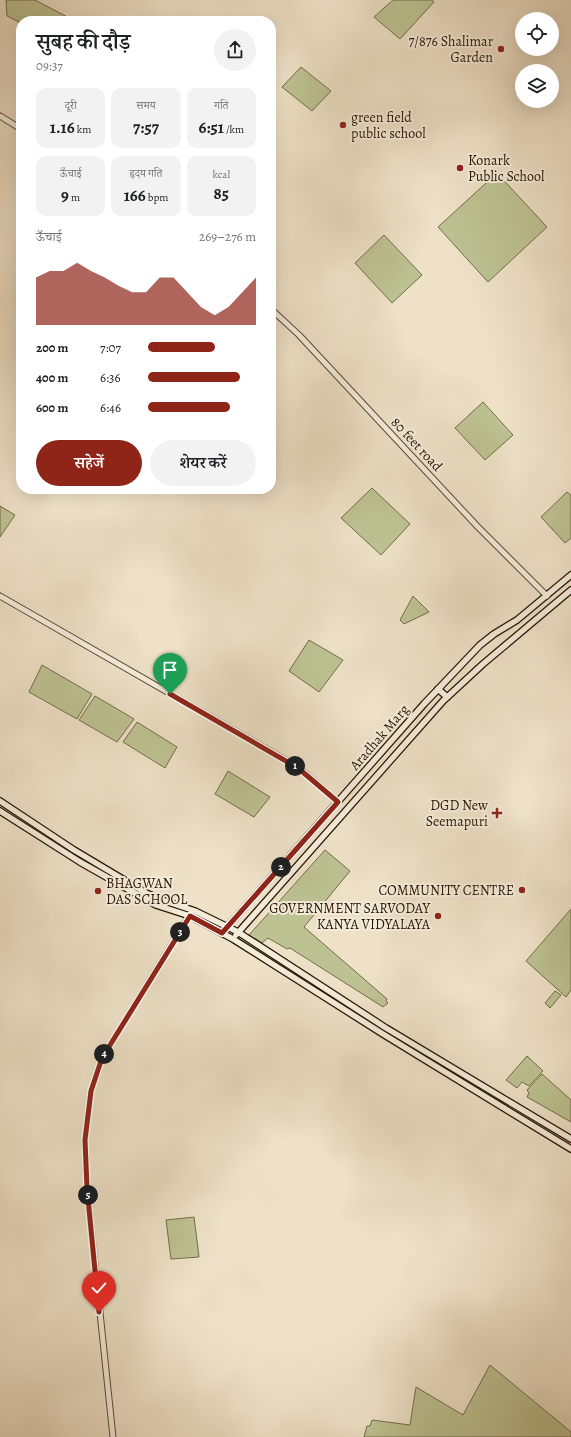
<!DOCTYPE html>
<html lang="hi">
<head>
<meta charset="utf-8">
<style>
  :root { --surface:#fff; --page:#f2f2f2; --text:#202124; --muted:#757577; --accent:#8f2418 }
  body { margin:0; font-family:Alegreya,"Noto Serif Devanagari",serif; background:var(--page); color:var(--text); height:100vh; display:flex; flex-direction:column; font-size:15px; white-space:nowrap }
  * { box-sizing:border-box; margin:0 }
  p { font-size:13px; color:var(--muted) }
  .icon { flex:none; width:22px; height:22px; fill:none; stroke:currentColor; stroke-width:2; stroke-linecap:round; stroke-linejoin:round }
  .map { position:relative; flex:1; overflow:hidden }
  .details { position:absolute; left:16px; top:16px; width:260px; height:478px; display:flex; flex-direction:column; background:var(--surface); border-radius:16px; box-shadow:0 4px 16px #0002 }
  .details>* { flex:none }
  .fabs { position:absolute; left:515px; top:12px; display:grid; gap:8px }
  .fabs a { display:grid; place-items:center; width:44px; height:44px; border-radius:50%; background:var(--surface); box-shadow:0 4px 16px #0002; font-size:20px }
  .pin { position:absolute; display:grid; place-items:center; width:34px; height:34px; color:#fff; margin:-41px -17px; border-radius:50% 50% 50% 0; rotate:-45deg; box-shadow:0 0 4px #0007 }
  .pin .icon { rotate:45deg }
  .km { position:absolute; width:20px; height:20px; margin:-10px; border-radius:50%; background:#222; color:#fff; font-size:11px; line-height:20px; text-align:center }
  .round { display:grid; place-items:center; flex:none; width:42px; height:42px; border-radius:21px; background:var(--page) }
  .overview { display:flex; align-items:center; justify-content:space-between; height:68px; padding:0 20px }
  h1 { font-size:22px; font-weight:600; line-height:30px }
  .stats { display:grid; grid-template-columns:repeat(3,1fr); gap:6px; height:68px; padding:4px 20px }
  .stats div { display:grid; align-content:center; border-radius:10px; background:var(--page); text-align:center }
  .stats b { font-size:17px; font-weight:600 }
  .stats small { font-size:11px; font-weight:400 }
  .stats p { font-size:11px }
  .chart { height:112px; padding:8px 20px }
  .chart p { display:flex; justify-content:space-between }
  .chart svg { width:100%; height:72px; margin-top:4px; fill:var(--accent); opacity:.7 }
  .primary-button { display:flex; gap:8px; margin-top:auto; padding:8px 20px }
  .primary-button a { flex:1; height:46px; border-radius:24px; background:var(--accent); color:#fff; font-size:16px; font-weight:600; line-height:46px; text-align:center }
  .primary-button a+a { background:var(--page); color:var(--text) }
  ul { padding:0 20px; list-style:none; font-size:13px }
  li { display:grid; grid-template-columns:64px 48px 1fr; align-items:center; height:30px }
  li i { height:10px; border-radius:5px; background:var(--accent) }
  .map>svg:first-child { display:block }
  .green { fill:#bdc292; stroke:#736c4a }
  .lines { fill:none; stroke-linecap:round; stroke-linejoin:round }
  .tertiary-casing { stroke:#5a4933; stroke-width:7 }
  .secondary-casing { stroke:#291602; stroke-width:8 }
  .tertiary { stroke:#f4ecdb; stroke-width:5 }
  .secondary { stroke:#f4ecdb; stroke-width:5.5 }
  .route-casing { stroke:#fff; stroke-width:8 }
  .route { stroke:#8f2418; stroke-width:5 }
  .poi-dot { fill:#8f2418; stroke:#f4ecdb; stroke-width:1.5 }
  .labels { text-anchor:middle; stroke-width:4; stroke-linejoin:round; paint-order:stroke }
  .poi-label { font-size:14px; fill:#291602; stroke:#f4ecdb; text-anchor:end }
  .street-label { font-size:14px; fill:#291602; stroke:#f4ecdb }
</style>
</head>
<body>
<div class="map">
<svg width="571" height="1437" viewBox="0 0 571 1437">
  <rect width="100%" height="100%" fill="#eee1c7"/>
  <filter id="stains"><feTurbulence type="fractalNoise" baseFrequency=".005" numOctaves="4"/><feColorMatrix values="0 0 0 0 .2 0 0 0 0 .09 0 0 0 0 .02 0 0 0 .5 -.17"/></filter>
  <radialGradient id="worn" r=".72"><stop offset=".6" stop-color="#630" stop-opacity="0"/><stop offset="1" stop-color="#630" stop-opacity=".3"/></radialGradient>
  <g class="green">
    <polygon points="6,0 35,0 73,20 21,21 21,23 7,16"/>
    <polygon points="393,0 432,0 434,2 400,39 374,17"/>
    <polygon points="301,67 331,91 312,111 282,87"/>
    <polygon points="497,173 547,227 488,282 438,227"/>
    <polygon points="384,235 422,275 392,303 355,263"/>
    <polygon points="483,402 513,435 485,460 455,428"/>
    <polygon points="372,488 410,524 381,555 341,518"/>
    <polygon points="567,492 571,495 571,538 565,543 541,517"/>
    <polygon points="0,506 15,515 0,537"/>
    <polygon points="413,596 429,612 404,624 400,620"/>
    <polygon points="309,640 343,660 319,692 289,671"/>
    <polygon points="42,665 92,694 77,719 29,692"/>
    <polygon points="95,696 134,719 117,742 79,720"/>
    <polygon points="137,722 177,747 165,768 123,742"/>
    <polygon points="228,771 270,797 254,817 215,794"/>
    <polygon points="325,850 350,871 304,927 387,999 386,1001 388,1003 383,1007 290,948 287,949 268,938 262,943 249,935"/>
    <polygon points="571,909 571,990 566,997 526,961"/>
    <polygon points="555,991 561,995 550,1008 545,1003"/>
    <polygon points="527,1056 543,1071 529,1086 522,1082 517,1088 506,1080"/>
    <polygon points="542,1074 571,1100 571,1122 527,1097 529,1093 527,1090"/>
    <polygon points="194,1217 199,1257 171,1259 166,1220"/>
    <polygon points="490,1365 571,1432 571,1437 364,1437 367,1426 370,1426 372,1420 410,1425 416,1387 463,1415"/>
  </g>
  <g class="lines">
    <defs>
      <g id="tertiary">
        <polyline points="0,116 21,129"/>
        <polyline points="271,309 299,335 477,526 547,596"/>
        <polyline points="0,596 298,767 338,802"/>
        <polyline points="113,1437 87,1188 85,1139 91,1091 102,1058 191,913"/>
      </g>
      <g id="secondary">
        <polyline points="438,689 447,697"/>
        <polyline points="0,801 74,850 146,893 162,900 195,911 238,932 386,1028 571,1139"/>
        <polyline points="0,811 80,862 156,905 190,916 233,939 383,1034 571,1149"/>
        <polyline points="222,933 424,704 480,645 494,634 517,620 571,575"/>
        <polyline points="236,935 443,701 483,664 571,590"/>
      </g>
    </defs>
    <use href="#tertiary" class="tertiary-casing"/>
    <use href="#secondary" class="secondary-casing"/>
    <use href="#tertiary" class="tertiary"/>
    <use href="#secondary" class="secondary"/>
  </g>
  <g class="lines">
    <defs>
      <polyline id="route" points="99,1312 87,1188 85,1140 91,1091 102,1058 190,916 222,933 338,802 298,768 170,694"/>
    </defs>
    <use href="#route" class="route-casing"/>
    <use href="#route" class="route"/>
  </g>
  <g class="poi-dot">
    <circle cx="501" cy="49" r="4"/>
    <circle cx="343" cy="125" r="4"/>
    <circle cx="460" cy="168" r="4"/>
    <path d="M495 807h4v4h4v4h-4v4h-4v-4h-4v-4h4z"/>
    <circle cx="522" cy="890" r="4"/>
    <circle cx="98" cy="891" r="4"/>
    <circle cx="438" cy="916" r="4"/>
  </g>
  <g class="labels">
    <g class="poi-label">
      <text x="493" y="46">7/876 Shalimar<tspan x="493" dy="16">Garden</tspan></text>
      <text x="351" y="122" text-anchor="start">green field<tspan x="351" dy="16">public school</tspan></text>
      <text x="468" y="165" text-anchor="start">Konark<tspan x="468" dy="16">Public School</tspan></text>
      <text x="488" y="810">DGD New<tspan x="488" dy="16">Seemapuri</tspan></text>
      <text x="106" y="888" text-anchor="start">BHAGWAN<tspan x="106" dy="16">DAS SCHOOL</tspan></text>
      <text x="514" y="895">COMMUNITY CENTRE</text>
      <text x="430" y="913">GOVERNMENT SARVODAY<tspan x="430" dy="16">KANYA VIDYALAYA</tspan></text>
    </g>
    <g class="street-label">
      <text transform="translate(417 444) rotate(47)" y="5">80 feet road</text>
      <text transform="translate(379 737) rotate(-49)" y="5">Aradhak Marg</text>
    </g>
  </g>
  <rect width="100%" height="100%" filter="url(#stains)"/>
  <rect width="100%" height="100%" fill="url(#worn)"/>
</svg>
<div class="fabs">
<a><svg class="icon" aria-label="locate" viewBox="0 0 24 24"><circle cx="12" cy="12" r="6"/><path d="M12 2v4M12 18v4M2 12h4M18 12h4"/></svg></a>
<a><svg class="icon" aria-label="layers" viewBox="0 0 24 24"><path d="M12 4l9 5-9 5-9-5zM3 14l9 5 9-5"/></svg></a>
</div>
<div class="pin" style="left:170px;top:694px;background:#1e9e55"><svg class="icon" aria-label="arrive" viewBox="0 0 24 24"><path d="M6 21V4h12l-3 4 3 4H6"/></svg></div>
<div class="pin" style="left:99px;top:1312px;background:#d93025"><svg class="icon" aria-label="check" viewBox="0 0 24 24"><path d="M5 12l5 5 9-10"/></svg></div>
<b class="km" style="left:295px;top:766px">1</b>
<b class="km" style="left:281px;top:867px">2</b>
<b class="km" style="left:180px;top:932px">3</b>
<b class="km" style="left:104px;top:1054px">4</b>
<b class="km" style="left:88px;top:1195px">5</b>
<section class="details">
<div class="overview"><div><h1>सुबह की दौड़</h1><p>09:37</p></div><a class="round"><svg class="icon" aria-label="share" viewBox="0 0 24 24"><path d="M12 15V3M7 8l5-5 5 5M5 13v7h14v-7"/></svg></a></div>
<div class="stats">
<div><p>दूरी</p><b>1.16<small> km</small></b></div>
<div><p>समय</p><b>7:57</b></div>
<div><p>गति</p><b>6:51<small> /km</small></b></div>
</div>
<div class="stats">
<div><p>ऊँचाई</p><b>9<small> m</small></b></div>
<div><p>हृदय गति</p><b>166<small> bpm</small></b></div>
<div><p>kcal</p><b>85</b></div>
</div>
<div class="chart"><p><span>ऊँचाई</span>269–276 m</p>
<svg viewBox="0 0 160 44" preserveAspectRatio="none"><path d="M0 44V15L10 11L20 11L30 6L40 11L50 15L60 20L70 24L80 24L90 15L100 15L110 24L120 33L130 38L140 33L150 24L160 15V44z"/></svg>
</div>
<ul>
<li><b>200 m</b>7:07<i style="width:62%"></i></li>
<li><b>400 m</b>6:36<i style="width:85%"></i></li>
<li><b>600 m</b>6:46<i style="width:76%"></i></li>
</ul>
<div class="primary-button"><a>सहेजें</a><a>शेयर करें</a></div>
</section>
</div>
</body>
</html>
